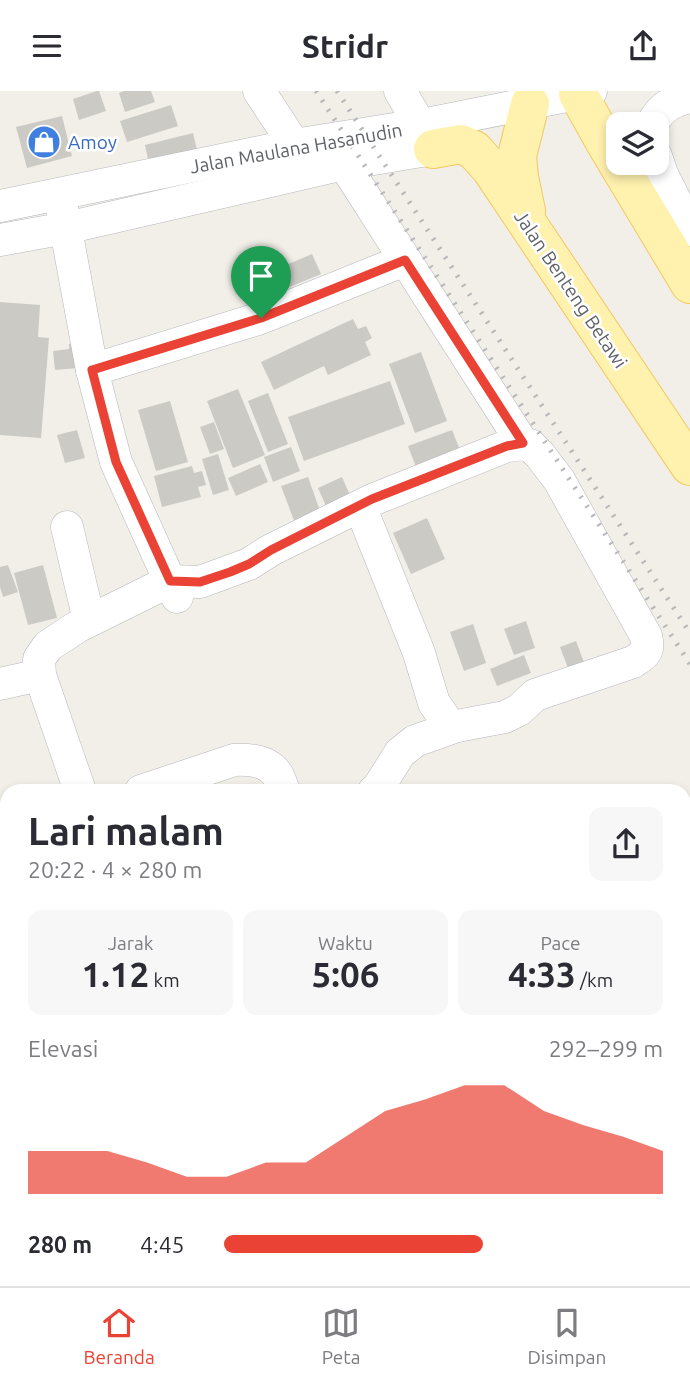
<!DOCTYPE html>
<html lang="id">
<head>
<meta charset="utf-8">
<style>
  :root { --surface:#fff; --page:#f7f7f7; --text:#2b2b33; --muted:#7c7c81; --line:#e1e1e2; --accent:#ea4335 }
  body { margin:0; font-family:Ubuntu,sans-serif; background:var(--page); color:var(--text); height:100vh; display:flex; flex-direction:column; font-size:26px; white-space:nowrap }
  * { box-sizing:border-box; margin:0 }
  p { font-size:23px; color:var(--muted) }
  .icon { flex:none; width:38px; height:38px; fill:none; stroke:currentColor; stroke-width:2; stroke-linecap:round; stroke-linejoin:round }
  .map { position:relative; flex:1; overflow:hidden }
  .side { position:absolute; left:0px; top:693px; width:691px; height:502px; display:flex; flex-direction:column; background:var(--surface); border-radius:21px 21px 0 0; box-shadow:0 4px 10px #0003 }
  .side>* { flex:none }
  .tools { position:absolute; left:606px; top:21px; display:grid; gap:14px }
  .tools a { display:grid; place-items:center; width:63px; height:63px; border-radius:14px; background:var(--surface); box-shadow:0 4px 10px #0003; font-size:35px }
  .pin { position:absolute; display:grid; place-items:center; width:60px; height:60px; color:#fff; margin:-72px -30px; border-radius:50% 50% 50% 0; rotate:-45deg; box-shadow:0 0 7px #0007 }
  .pin .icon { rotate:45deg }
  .round { display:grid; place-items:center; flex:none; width:74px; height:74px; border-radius:14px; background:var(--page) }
  .head { display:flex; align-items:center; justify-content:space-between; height:119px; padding:0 28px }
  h1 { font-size:38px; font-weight:600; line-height:52px }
  .stats { display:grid; grid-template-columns:repeat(3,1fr); gap:10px; height:119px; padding:7px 28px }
  .stats div { display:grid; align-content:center; border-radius:14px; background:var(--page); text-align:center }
  .stats b { font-size:35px; font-weight:600 }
  .stats small { font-size:19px; font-weight:400 }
  .stats p { font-size:19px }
  .chart { height:196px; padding:14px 28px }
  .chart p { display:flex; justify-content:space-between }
  .chart svg { width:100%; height:126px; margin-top:7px; fill:var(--accent); opacity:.7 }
  ul { padding:0 28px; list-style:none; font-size:23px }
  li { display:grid; grid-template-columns:112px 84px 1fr; align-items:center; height:52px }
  li i { height:18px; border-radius:9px; background:var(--accent) }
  header { display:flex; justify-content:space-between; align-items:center; height:91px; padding:0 28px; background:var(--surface); font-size:32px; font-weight:600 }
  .menu { display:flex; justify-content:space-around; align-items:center; height:98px; border-top:2px solid var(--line); background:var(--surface); font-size:19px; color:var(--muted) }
  .menu a { display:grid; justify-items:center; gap:4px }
  .menu .on { color:var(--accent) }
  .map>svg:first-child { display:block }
  .industrial { fill:#e0deda }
  .building { fill:#cccac5 }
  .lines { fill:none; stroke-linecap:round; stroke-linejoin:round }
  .minor-casing { stroke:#b5b8bc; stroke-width:33 }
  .major-casing { stroke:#f2c960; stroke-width:40 }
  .minor { stroke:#fff; stroke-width:32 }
  .major { stroke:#fff2af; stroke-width:38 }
  .rail { stroke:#b6b7b8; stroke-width:5; stroke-dasharray:2 9; stroke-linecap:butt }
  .route-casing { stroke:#fff; stroke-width:14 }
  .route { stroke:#ea4335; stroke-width:9 }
  .labels { text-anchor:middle; stroke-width:5; stroke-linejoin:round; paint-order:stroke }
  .shop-label { font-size:19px; fill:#366cbe; stroke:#fff; text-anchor:start }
  .street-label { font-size:19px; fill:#5f6368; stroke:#fff }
</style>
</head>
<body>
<header><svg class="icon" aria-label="menu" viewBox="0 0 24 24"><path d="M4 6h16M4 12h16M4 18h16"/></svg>Stridr<svg class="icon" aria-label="share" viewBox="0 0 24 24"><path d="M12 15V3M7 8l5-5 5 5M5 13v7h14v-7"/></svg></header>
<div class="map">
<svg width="690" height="1195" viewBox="0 0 690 1195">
  <rect width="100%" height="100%" fill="#f1efe8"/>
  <polygon class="industrial" points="7,1024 7,1188 684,1188 684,1065 690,1063 690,1195 0,1195 0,1026"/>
  <g class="building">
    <polygon points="97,0 99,0 106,20 79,29 73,8"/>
    <polygon points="124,0 151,0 155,11 125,21 119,2"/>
    <polygon points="171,14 178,35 127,51 120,30"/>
    <polygon points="62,25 72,65 27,77 16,36"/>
    <polygon points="193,42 199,67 150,78 145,54"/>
    <polygon points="312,163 321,183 280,200 285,211 272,217 258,186"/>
    <polygon points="0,211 40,214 38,246 49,247 41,347 0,344"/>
    <polygon points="353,228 358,238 366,235 372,247 365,251 371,264 328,284 324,275 274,299 261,271"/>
    <polygon points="86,251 89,276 55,279 53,260 69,258 69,253"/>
    <polygon points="421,261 447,330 415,342 389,273"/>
    <polygon points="390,290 405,333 304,370 288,326"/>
    <polygon points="238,298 265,364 233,377 207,310"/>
    <polygon points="268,302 288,353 268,361 248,310"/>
    <polygon points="170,310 188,371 156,380 138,319"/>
    <polygon points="214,331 224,358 210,363 200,336"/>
    <polygon points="77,339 85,367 65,372 57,344"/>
    <polygon points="452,339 460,359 416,376 408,355"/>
    <polygon points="291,356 300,380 273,391 264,366"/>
    <polygon points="218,363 229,399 213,404 202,368"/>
    <polygon points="260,373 268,391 236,405 228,387"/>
    <polygon points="192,375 194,382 202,380 206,394 198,396 201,406 162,416 154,385"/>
    <polygon points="308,386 324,431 298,440 281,395"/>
    <polygon points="342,386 355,416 331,426 318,397"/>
    <polygon points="427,427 445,468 411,483 393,442"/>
    <polygon points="8,474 18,501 3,506 0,496 0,476"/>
    <polygon points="43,474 57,527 28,534 14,482"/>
    <polygon points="526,530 535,557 514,564 504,538"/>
    <polygon points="473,533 486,572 464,580 450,541"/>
    <polygon points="576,550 587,579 571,585 560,556"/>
    <polygon points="524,564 531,582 497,595 490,578"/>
  </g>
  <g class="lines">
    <defs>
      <g id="minor">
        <polyline points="259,0 305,70"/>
        <polyline points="400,0 420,34"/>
        <path d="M 652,33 C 661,16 672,10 690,6"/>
        <polyline points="656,65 662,83 690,139"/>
        <polyline points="344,73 523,353"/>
        <polyline points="0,115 294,54 432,32 591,0"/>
        <polyline points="62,117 92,279 116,371 177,506"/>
        <polyline points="0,149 66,137 344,73 433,58"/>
        <polyline points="92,279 261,227 405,169"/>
        <polyline points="67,436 89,529"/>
        <polyline points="0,593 40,584"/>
        <path d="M 80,700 L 40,584 L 39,568 L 48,555 L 77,536 L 170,490 L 200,491 L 249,473 L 271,459 L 372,409 L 507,355 L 523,353 L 530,354 L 540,364 L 559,389 L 646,545 C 650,561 646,562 633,571 L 535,604 L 519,619 L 505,626 L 457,635 L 448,632 L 434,612 L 419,562 L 360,415"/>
        <path d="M 141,700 L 234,669 C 249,668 267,669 277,683 C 280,688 282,695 284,700"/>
        <polyline points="374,700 378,697 400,662 415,650 457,635"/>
        <polyline points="79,1188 81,1195"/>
        <polyline points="621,1188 622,1195"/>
        <polyline points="184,1195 207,1188"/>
      </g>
      <g id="major">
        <polyline points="578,3 606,53 690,193"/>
        <polyline points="433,58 461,53 474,59 491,78 690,375"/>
        <polyline points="526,120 519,86 517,65 530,13"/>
      </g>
    </defs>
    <use href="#minor" class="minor-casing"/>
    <use href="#major" class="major-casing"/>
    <use href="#minor" class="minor"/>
    <use href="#major" class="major"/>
    <g class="rail">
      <polyline points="316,0 690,573"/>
      <polyline points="337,0 690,542"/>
    </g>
  </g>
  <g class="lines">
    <defs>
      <polygon id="route" points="405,169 523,352 507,355 372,408 271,459 249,473 230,481 200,491 170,490 116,371 92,279 261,227"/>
    </defs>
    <use href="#route" class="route-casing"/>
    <use href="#route" class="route"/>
  </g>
  <defs>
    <symbol id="shop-disc" viewBox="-11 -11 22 22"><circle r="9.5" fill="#3f7fe0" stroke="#fff"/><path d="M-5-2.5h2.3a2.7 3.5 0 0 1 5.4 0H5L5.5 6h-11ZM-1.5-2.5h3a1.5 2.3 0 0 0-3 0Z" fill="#fff"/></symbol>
  </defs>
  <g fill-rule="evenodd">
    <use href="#shop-disc" x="25" y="32" width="38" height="38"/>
  </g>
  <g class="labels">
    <g class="shop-label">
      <text x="68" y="58">Amoy</text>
    </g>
    <g class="street-label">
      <text transform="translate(296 57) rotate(-10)" y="7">Jalan Maulana Hasanudin</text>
      <text transform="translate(571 198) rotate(56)" y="7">Jalan Benteng Betawi</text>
    </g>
  </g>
</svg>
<div class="tools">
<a><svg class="icon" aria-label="layers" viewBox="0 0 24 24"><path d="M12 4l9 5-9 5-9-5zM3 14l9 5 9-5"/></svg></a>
</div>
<div class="pin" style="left:261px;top:227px;background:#1e9e55"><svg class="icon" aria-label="arrive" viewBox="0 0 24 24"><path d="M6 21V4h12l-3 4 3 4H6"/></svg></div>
<section class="side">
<div class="head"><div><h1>Lari malam</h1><p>20:22 · 4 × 280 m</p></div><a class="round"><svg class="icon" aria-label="share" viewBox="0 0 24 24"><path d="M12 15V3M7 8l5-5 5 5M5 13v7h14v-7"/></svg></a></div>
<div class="stats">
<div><p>Jarak</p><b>1.12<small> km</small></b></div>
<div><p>Waktu</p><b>5:06</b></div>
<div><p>Pace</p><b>4:33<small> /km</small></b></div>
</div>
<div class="chart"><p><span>Elevasi</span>292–299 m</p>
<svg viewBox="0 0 160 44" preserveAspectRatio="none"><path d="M0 44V29L10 29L20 29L30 33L40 38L50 38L60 33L70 33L80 24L90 15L100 11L110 6L120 6L130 15L140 20L150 24L160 29V44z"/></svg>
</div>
<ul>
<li><b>280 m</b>4:45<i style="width:59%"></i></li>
</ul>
</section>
</div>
<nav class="menu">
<a class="on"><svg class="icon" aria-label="home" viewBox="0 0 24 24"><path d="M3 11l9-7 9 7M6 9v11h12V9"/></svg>Beranda</a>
<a><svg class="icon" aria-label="map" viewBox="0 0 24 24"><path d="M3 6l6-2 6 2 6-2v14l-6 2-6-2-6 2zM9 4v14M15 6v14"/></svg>Peta</a>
<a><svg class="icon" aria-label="saved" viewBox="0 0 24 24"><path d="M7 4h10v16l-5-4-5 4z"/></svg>Disimpan</a>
</nav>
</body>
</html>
